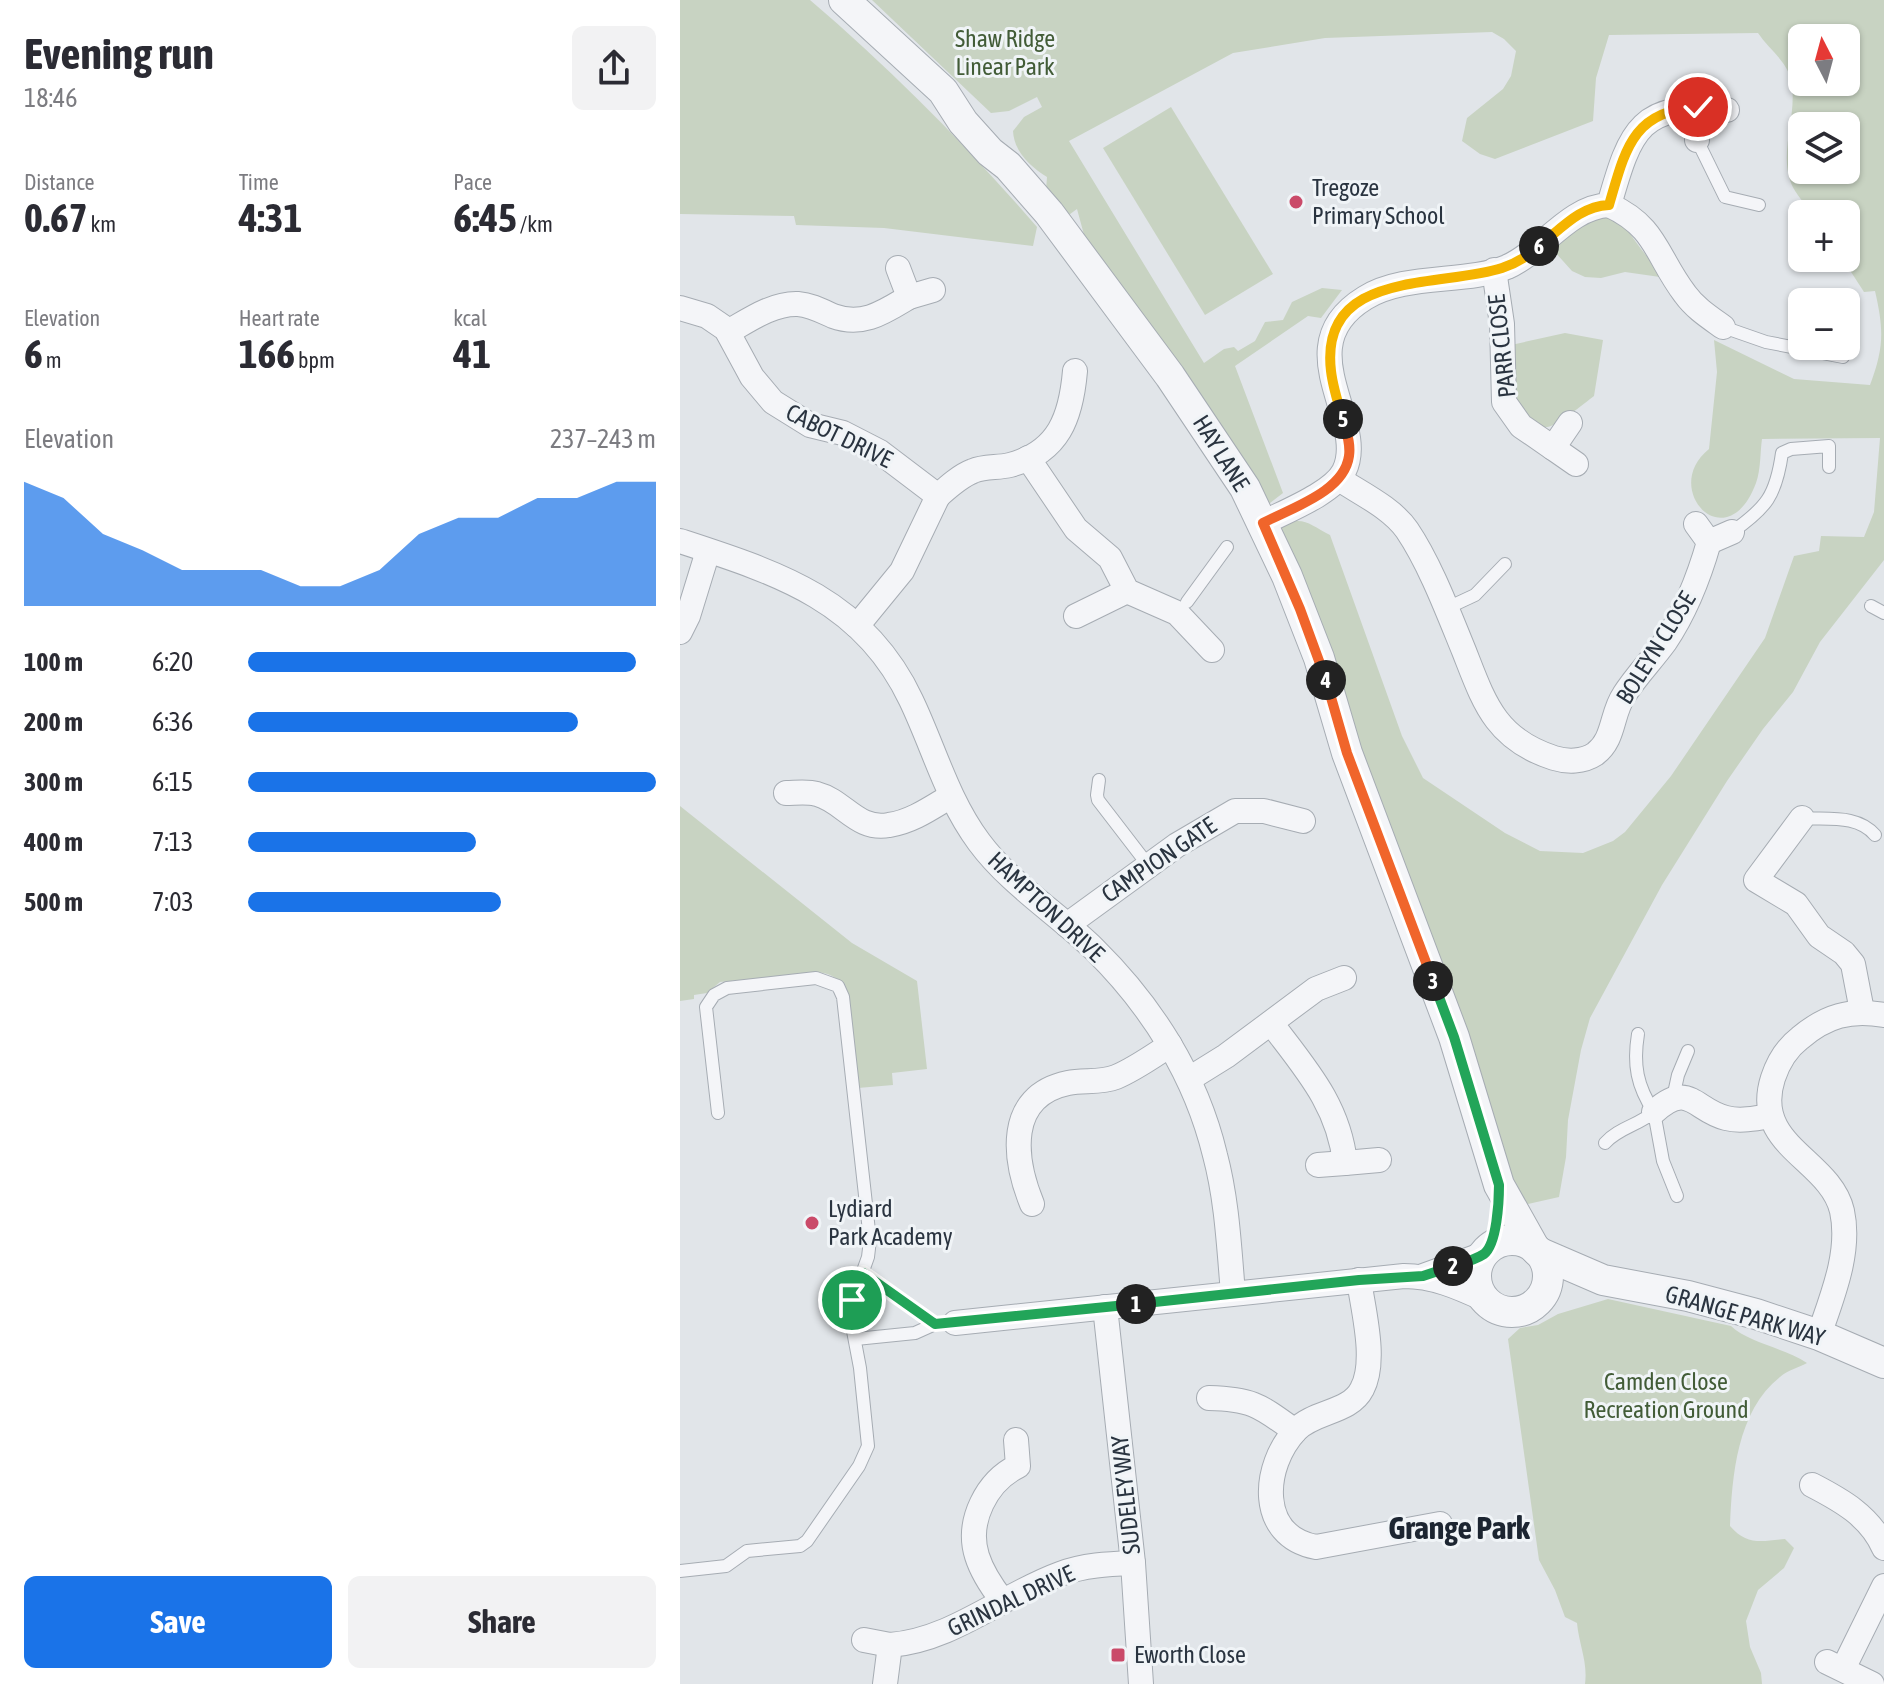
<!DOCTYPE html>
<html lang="en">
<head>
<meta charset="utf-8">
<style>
  :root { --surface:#fff; --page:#f2f2f3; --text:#2b2b33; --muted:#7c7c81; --accent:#1a73e8 }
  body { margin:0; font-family:"Asap Condensed",sans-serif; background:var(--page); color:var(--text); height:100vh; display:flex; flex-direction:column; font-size:30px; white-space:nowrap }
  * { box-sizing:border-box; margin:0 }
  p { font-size:26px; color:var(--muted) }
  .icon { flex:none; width:44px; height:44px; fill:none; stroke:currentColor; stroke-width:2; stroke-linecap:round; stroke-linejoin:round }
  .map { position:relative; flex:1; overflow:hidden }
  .drawer { display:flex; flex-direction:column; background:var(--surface); width:680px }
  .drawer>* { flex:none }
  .needle { width:52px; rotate:354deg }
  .tools { position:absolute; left:1108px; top:24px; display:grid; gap:16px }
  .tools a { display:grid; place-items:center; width:72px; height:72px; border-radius:12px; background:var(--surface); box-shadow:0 2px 6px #0004; font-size:40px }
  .pin { position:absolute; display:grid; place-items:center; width:68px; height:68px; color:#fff; margin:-34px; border:4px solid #fff; border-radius:50%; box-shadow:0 2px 8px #0007 }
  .km { position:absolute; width:40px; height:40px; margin:-20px; border-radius:50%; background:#222; color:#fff; font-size:22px; line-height:40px; text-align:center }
  .round { display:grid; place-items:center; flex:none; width:84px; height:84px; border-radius:12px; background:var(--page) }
  .summary { display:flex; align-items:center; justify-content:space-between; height:136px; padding:0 24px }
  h1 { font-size:44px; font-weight:700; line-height:60px }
  .metrics { display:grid; grid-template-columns:repeat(3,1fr); gap:12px; height:136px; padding:8px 24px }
  .metrics div { display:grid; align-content:center }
  .metrics b { font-size:40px; font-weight:700 }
  .metrics small { font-size:22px; font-weight:400 }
  .metrics p { font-size:22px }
  .chart { height:224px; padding:16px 24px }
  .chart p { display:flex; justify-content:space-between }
  .chart svg { width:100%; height:144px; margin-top:8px; fill:var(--accent); opacity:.7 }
  .action { display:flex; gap:16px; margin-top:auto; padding:16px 24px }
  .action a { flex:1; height:92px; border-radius:12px; background:var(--accent); color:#fff; font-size:32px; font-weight:700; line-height:92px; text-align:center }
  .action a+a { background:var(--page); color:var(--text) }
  ul { padding:0 24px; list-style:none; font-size:26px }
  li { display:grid; grid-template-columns:128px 96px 1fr; align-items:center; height:60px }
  li i { height:20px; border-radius:10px; background:var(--accent) }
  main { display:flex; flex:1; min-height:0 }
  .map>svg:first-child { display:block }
  .green { fill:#c8d3c2; fill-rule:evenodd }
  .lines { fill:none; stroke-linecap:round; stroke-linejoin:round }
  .service-casing { stroke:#a6acb3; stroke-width:14 }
  .minor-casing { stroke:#a6acb3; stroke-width:26 }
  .tertiary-casing { stroke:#a6acb3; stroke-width:32 }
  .service { stroke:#f4f5f8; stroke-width:12 }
  .minor { stroke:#f4f5f8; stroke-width:24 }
  .tertiary { stroke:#f4f5f8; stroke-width:30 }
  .split-1-casing { stroke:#fff; stroke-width:16 }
  .split-2-casing { stroke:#fff; stroke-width:16 }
  .split-3-casing { stroke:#fff; stroke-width:16 }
  .split-4-casing { stroke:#fff; stroke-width:16 }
  .split-5-casing { stroke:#fff; stroke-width:16 }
  .split-6-casing { stroke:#fff; stroke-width:16 }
  .split-7-casing { stroke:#fff; stroke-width:16 }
  .split-1 { stroke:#22a559; stroke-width:10 }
  .split-2 { stroke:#22a559; stroke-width:10 }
  .split-3 { stroke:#22a559; stroke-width:10 }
  .split-4 { stroke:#f0652b; stroke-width:10 }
  .split-5 { stroke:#f0652b; stroke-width:10 }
  .split-6 { stroke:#f5b400; stroke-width:10 }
  .split-7 { stroke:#f5b400; stroke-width:10 }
  .poi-dot { fill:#ca4a69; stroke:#f0f4f7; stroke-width:3 }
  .labels { text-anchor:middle; stroke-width:6; stroke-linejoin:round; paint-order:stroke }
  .park-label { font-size:24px; fill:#425c37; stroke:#f0f4f7 }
  .poi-label { font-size:24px; fill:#2a3440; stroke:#f0f4f7; text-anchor:start }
  .street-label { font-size:24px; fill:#2a3440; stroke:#f0f4f7 }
  .district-label { font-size:32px; font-weight:bold; fill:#1c2531; stroke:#f0f4f7 }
</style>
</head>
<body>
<main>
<section class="drawer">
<div class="summary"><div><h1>Evening run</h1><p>18:46</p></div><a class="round"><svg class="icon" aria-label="share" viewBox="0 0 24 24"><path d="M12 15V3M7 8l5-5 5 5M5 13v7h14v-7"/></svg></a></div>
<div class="metrics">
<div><p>Distance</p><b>0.67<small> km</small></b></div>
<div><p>Time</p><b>4:31</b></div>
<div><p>Pace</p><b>6:45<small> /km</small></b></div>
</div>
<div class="metrics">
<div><p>Elevation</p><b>6<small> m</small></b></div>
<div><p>Heart rate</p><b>166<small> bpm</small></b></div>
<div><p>kcal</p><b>41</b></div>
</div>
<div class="chart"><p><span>Elevation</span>237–243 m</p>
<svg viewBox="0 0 160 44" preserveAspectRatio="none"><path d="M0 44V6L10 11L20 22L30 27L40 33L50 33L60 33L70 38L80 38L90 33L100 22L110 17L120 17L130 11L140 11L150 6L160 6V44z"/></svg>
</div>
<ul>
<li><b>100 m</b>6:20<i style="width:95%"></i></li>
<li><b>200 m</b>6:36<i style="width:81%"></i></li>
<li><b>300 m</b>6:15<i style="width:100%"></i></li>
<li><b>400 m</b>7:13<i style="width:56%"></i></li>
<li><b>500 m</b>7:03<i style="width:62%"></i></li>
</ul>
<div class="action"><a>Save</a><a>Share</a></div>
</section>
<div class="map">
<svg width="1204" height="1684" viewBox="0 0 1204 1684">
  <rect width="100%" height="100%" fill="#e1e5e9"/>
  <g class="green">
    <path d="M 0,0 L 130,0 C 212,70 287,146 357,227 L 353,246 L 204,228 L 116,225 L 114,216 L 0,214 Z"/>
    <path d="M 192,0 L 1204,0 L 1204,560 L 1140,642 L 1113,692 L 1083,729 L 1047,781 L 982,885 L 910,1018 L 901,1050 L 888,1120 L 886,1157 L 879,1197 L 848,1204 L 836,1198 L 598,529 C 620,513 629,524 650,535 L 722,736 L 743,778 L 825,833 L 860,851 L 903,853 L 933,841 L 945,832 L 991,776 L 1085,638 L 1114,556 L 1139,551 L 1141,536 L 1184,537 L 1194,512 L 1200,438 L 1082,439 C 1080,453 1081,469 1076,483 C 1047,561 979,489 1029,449 L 1037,372 L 1034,340 L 1114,379 L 1190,385 C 1204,348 1204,330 1195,291 L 1184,292 L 1162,258 L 1166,258 L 1166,214 L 1132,214 C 1126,204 1115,194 1111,183 C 1098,150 1120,111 1110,77 C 1106,61 1088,48 1078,33 L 929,35 L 916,78 L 913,121 L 815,159 L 800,154 L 782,141 L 787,118 L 823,89 L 831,76 L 836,51 L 824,39 L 812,32 L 645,38 L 553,53 L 389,141 L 524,363 L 544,349 L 554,347 L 558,351 L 575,341 L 585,322 L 603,320 L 612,302 L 642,288 L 662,290 L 641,318 L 628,316 L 555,366 L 603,493 L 586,506 L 406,242 L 397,209 L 386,217 L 366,190 L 367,177 C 351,167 334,152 333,131 L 344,117 L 362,107 L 357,97 L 329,111 L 311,113 ZM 1122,38 L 1166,38 L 1166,82 L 1122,82 ZM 1122,126 L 1166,126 L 1166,170 L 1122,170 Z"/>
    <polygon points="491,107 593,274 525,315 423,148"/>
    <path d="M 936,214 C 944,225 968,261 976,265 L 980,277 L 945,272 L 921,278 L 905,277 L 892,271 L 874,251 L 873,248 L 901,221 Z"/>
    <path d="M 885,333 L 923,340 L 914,396 C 905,403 875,427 867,427 C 848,429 832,397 828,382 C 825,372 830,356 831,345 Z"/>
    <path d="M 0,806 L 172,943 L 237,981 L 247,1069 L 212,1073 L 213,1085 L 178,1088 L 168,994 C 162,980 153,974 138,972 L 40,982 L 27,993 L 14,995 L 14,999 L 0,1001 Z"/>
    <path d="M 928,1299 L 1051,1326 C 1069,1343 1105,1348 1127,1363 C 1118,1368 1108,1370 1100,1377 C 1057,1411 1052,1476 1050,1526 C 1067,1546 1082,1541 1105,1539 L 1114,1548 L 1104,1568 L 1078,1590 L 1066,1621 L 1070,1647 L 1081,1673 L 1082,1684 L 905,1684 C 908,1662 899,1645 897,1623 L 885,1617 L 875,1590 L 859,1560 L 828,1339 L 840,1328 L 858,1325 L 878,1314 Z"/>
  </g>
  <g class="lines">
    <defs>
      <g id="service">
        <polyline points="1017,140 1045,197 1079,205"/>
        <polyline points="1043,327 1086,342 1163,357"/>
        <path d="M 1052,532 C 1086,508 1096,496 1102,453 L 1111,449 L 1149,446 L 1149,467"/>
        <polyline points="507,602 547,547"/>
        <polyline points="1191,606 1204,613"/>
        <polyline points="765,609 795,595 825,564"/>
        <polyline points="419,780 417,795 418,800 468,865"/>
        <path d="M 1122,818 C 1147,820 1177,814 1195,835"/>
        <polyline points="993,1098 998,1075 1008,1051"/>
        <polyline points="974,1112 983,1161 997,1196"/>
        <path d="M 925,1143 C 938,1128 959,1125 974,1112 C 957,1086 953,1065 958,1034"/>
        <polyline points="183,1273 255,1324"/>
        <polyline points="176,1339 235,1333 255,1324 275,1323"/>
        <polyline points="0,1571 46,1566 67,1551 120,1546 127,1541 179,1466 188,1446 180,1368 169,1310 188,1257 190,1240 163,997 158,986 136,978 47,988 34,995 26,1007 38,1113"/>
      </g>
      <g id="minor">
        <polyline points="1017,140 1018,107"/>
        <path d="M 929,205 C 977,227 976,256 1005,294 C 1015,308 1029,317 1043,327"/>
        <polyline points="814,270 822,324 824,402 841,426 873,448 890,423"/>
        <polyline points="229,297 253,290"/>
        <polyline points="0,308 27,316 46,329 72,377 93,402 130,425 163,433 200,452 258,496 222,571 177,626"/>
        <path d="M 48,332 C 69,320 93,303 118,304 C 131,305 142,311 153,316 C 183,327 204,312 229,297 L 218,268"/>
        <polyline points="873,448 896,464"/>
        <polyline points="348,458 396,529 430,558 447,591 497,613 532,650"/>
        <path d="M 659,479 C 680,493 712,508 727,530 C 750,564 768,612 784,651 C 804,702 815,739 874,758 C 887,762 903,762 915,754 C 935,739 931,714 944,695 C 956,676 972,660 985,642 C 1006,611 1019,577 1029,542 L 1016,524"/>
        <path d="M 258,496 C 268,487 280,476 293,471 C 304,466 318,468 330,465 C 379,452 391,417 395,371"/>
        <path d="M 583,523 C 604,512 653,493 664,471 C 689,421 605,347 685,298 C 725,273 786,284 827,267 C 863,251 888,207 929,205 C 951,128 960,102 1047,110"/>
        <path d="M 0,541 C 98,573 184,600 231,700 C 254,748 267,799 299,842 C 330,884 377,913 414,949 C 472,1006 516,1076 535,1155 C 547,1200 549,1247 553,1293"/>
        <polyline points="1029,542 1052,532"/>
        <polyline points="396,616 447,591"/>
        <polyline points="0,632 8,616 28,551"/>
        <path d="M 106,793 C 115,793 127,791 137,794 C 164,801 177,831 209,825 C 231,822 251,808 271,796"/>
        <polyline points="1122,818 1076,880 1116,904 1139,936 1164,953 1173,964 1182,1011"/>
        <polyline points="387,925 497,845 555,811 584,811 623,821"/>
        <path d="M 591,1023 C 625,1068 659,1105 665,1163 L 699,1160"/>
        <polyline points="509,1079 546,1056 636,989 664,978"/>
        <path d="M 974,1112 C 1009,1080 1014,1110 1046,1118 C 1061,1122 1076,1118 1091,1116"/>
        <polyline points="638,1165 665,1163"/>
        <path d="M 352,1204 C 334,1160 325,1096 388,1083 C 404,1080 421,1083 436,1077 C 455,1069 473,1056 490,1045"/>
        <polyline points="743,1276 804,1254"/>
        <path d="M 679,1280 C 683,1310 697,1361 682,1389 C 670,1413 634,1411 616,1430 C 582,1466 577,1536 636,1547 L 760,1524"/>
        <polyline points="425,1307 453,1563 461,1684"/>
        <path d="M 275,1323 L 724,1276 C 753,1276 778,1287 804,1299"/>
        <path d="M 1139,1335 C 1152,1297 1171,1252 1162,1211 C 1150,1159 1071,1146 1093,1078 C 1098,1063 1107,1048 1120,1038 C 1146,1016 1170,1009 1204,1015"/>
        <path d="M 529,1398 C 573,1399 580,1406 615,1431"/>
        <path d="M 1132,1485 C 1161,1500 1190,1516 1204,1548"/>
        <path d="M 322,1600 C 312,1587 302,1572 297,1556 C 286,1521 307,1481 338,1466 L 336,1440"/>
        <polyline points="184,1640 210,1645"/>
        <polyline points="1147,1662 1192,1684"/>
        <polyline points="1163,1669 1204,1586"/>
        <path d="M 205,1684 L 210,1645 C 273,1640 322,1595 380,1574 C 404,1565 428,1564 453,1563"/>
      </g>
      <g id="tertiary">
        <polyline points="164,0 263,91 283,122 310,152 328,166 369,213 490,376 565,488 607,576 639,658 667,753 774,1037 819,1185 855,1249"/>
        <circle cx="832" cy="1276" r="36"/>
        <polyline points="858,1252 923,1280 1008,1296 1076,1314 1139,1335 1204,1363"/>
      </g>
    </defs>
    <use href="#service" class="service-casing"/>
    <use href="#minor" class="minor-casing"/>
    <use href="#tertiary" class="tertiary-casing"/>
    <use href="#service" class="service"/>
    <use href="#minor" class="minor"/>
    <use href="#tertiary" class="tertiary"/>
  </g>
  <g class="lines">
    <defs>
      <polyline id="split-1" points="172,1300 183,1273 255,1324 456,1304"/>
      <polyline id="split-2" points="456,1304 679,1280 743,1276 773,1266"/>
      <path id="split-3" d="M 753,981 L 774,1037 L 819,1185 C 819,1201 817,1244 804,1254 C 795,1260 783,1263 773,1266"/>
      <polyline id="split-4" points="646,680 667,753 753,981"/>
      <path id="split-5" d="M 646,680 L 620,609 L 583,523 C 611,508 664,492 669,456 C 671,443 666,431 663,419"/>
      <path id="split-6" d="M 663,419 C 658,403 653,388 651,371 C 639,269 760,288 822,268 C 835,264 849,255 859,246"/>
      <path id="split-7" d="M 859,246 C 881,229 900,206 929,205 C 945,151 952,110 1018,107"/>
    </defs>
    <use href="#split-1" class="split-1-casing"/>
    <use href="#split-2" class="split-2-casing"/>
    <use href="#split-3" class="split-3-casing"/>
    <use href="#split-4" class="split-4-casing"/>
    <use href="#split-5" class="split-5-casing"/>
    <use href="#split-6" class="split-6-casing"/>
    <use href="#split-7" class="split-7-casing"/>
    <use href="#split-1" class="split-1"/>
    <use href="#split-2" class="split-2"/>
    <use href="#split-3" class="split-3"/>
    <use href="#split-4" class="split-4"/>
    <use href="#split-5" class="split-5"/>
    <use href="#split-6" class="split-6"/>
    <use href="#split-7" class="split-7"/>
  </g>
  <g class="poi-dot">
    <circle cx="616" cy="202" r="8"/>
    <circle cx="132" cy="1223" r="8"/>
    <rect x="430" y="1647" width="16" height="16" rx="4"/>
  </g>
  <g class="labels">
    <g class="park-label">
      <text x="325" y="47">Shaw Ridge<tspan x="325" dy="28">Linear Park</tspan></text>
      <text x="986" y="1390">Camden Close<tspan x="986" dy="28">Recreation Ground</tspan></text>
    </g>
    <g class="poi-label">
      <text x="632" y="196">Tregoze<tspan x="632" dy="28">Primary School</tspan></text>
      <text x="148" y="1217">Lydiard<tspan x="148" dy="28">Park Academy</tspan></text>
      <text x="454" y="1663">Eworth Close</text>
    </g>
    <g class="street-label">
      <text transform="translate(822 346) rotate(-96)" y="8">PARR CLOSE</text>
      <text transform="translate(159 436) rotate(26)" y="8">CABOT DRIVE</text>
      <text transform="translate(541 453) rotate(58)" y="8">HAY LANE</text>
      <text transform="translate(976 648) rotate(-58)" y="8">BOLEYN CLOSE</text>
      <text transform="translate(479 860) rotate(-34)" y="8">CAMPION GATE</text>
      <text transform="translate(366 907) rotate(43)" y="8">HAMPTON DRIVE</text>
      <text transform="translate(1065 1316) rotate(16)" y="8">GRANGE PARK WAY</text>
      <text transform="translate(446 1495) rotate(-96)" y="8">SUDELEY WAY</text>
      <text transform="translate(331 1601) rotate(-25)" y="8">GRINDAL DRIVE</text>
    </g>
    <g class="district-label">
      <text x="779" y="1539">Grange Park</text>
    </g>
  </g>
</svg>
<div class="tools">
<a><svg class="needle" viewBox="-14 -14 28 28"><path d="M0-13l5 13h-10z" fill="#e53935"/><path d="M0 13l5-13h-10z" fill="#7c7c81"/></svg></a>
<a><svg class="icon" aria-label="layers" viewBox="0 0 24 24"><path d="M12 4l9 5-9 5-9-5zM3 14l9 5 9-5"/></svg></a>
<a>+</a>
<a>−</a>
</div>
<div class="pin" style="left:172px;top:1300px;background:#1e9e55"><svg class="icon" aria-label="arrive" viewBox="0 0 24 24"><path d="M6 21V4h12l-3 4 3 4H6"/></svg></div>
<div class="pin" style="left:1018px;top:107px;background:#d93025"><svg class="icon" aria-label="check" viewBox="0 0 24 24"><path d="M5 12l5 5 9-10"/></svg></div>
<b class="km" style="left:456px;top:1304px">1</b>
<b class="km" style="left:773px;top:1266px">2</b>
<b class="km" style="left:753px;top:981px">3</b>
<b class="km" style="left:646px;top:680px">4</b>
<b class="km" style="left:663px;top:419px">5</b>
<b class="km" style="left:859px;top:246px">6</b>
</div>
</main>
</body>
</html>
